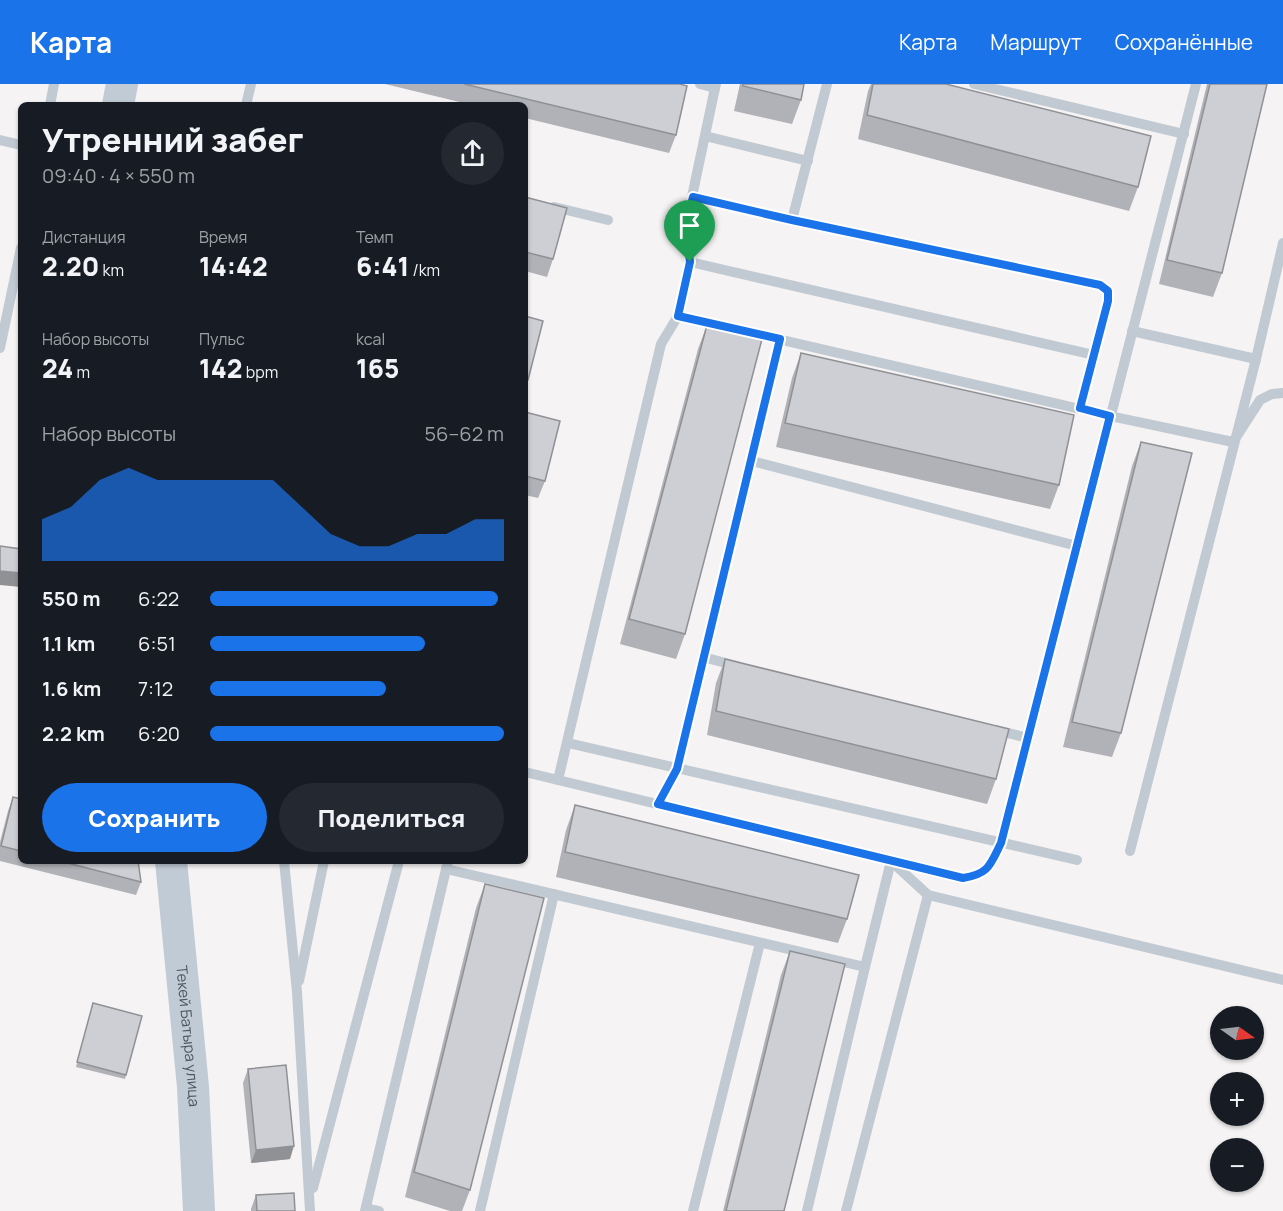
<!DOCTYPE html>
<html lang="ru">
<head>
<meta charset="utf-8">
<style>
  :root { --surface:#171b24; --page:#242831; --text:#f1f3f6; --muted:#9ea1a6; --accent:#1a73e8 }
  body { margin:0; font-family:Manrope,sans-serif; background:var(--page); color:var(--text); height:100vh; display:flex; flex-direction:column; font-size:22px; white-space:nowrap }
  * { box-sizing:border-box; margin:0 }
  p { font-size:20px; color:var(--muted) }
  .icon { flex:none; width:33px; height:33px; fill:none; stroke:currentColor; stroke-width:2; stroke-linecap:round; stroke-linejoin:round }
  .map { position:relative; flex:1; overflow:hidden }
  .panel { position:absolute; left:18px; top:18px; width:510px; height:762px; display:flex; flex-direction:column; background:var(--surface); border-radius:9px; box-shadow:0 2px 4px #0004 }
  .panel>* { flex:none }
  .needle { width:39px; rotate:104deg }
  .fabs { position:absolute; left:1210px; top:922px; display:grid; gap:12px }
  .fabs a { display:grid; place-items:center; width:54px; height:54px; border-radius:50%; background:var(--surface); box-shadow:0 2px 4px #0004; font-size:30px }
  .pin { position:absolute; display:grid; place-items:center; width:51px; height:51px; color:#fff; margin:-62px -26px; border-radius:50% 50% 50% 0; rotate:-45deg; box-shadow:0 0 6px #0007 }
  .pin .icon { rotate:45deg }
  .round { display:grid; place-items:center; flex:none; width:63px; height:63px; border-radius:32px; background:var(--page) }
  .headline { display:flex; align-items:center; justify-content:space-between; height:102px; padding:0 24px }
  h1 { font-size:33px; font-weight:800; line-height:45px }
  .stats { display:grid; grid-template-columns:repeat(3,1fr); gap:9px; height:102px; padding:6px 24px }
  .stats div { display:grid; align-content:center }
  .stats b { font-size:26px; font-weight:800 }
  .stats small { font-size:16px; font-weight:400 }
  .stats p { font-size:16px }
  .chart { height:168px; padding:12px 24px }
  .chart p { display:flex; justify-content:space-between }
  .chart svg { width:100%; height:108px; margin-top:6px; fill:var(--accent); opacity:.7 }
  .action { display:flex; gap:12px; margin-top:auto; padding:12px 24px }
  .action a { flex:1; height:69px; border-radius:36px; background:var(--accent); color:#fff; font-size:24px; font-weight:800; line-height:69px; text-align:center }
  .action a+a { background:var(--page); color:var(--text) }
  ul { padding:0 24px; list-style:none; font-size:20px }
  li { display:grid; grid-template-columns:96px 72px 1fr; align-items:center; height:45px }
  li i { height:15px; border-radius:8px; background:var(--accent) }
  header { display:flex; align-items:center; gap:36px; box-sizing:border-box; height:84px; padding:0 30px; background:var(--accent); color:#fff }
  header strong { font-size:28px }
  nav { display:flex; gap:33px; margin-inline-start:auto; font-size:21px }
  .map>svg:first-child { display:block }
  .lines { fill:none; stroke-linecap:round; stroke-linejoin:round }
  .lane { stroke:#c1cad2; stroke-width:10 }
  .secondary { stroke:#c1cbd6; stroke-width:32 }
  .wall { fill:#b0b2b7 }
  .shaded-wall { fill:#909195 }
  .building { fill:#cdcfd5; stroke:#909195; stroke-width:1.5 }
  .route-casing { stroke:#fff; stroke-width:12 }
  .route { stroke:#1a73e8; stroke-width:8 }
  .labels { text-anchor:middle; stroke-width:4.5; stroke-linejoin:round; paint-order:stroke }
  .street-label { font-size:15px; fill:#4a5661; stroke:#fff }
</style>
</head>
<body>
<header>
<strong>Карта</strong>
<nav><a>Карта</a><a>Маршрут</a><a>Сохранённые</a></nav>
</header>
<div class="map">
<svg width="1283" height="1127" viewBox="0 0 1283 1127">
  <rect width="100%" height="100%" fill="#f5f3f3"/>
  <g class="lines">
    <g class="lane">
      <polyline points="700,0 715,4 716,0"/>
      <polyline points="974,0 1184,50"/>
      <polyline points="50,21 54,0"/>
      <polyline points="246,21 251,0"/>
      <polyline points="705,52 808,77"/>
      <polyline points="0,56 21,61"/>
      <polyline points="693,113 792,136 1100,201 1108,207 1108,217 1094,271 690,178 686,141 715,4"/>
      <polyline points="554,123 608,136"/>
      <polyline points="792,136 827,0"/>
      <polyline points="678,232 1110,332 1233,358 1260,316 1272,310 1283,309"/>
      <polyline points="1132,247 1256,275"/>
      <polyline points="0,264 21,164"/>
      <polyline points="1080,324 1094,271"/>
      <polyline points="752,377 1077,462"/>
      <polyline points="703,573 737,582"/>
      <polyline points="996,646 1028,654"/>
      <polyline points="568,659 1077,776"/>
      <polyline points="525,688 558,696 661,260 678,232 690,178"/>
      <path d="M 558,696 L 963,794 C 989,790 990,781 1001,759 L 1196,0"/>
      <polyline points="658,720 677,685 780,255"/>
      <polyline points="1130,767 1256,275 1283,159"/>
      <polyline points="284,777 297,908 310,1127"/>
      <polyline points="446,785 865,883 807,1127"/>
      <polyline points="865,883 891,777 928,811 1283,896"/>
      <polyline points="299,897 324,777"/>
      <polyline points="313,1104 399,777"/>
      <polyline points="366,1124 379,1127"/>
      <polyline points="365,1127 448,777"/>
      <polyline points="480,1127 554,810"/>
      <polyline points="693,1127 760,859"/>
      <polyline points="846,1127 928,811"/>
    </g>
    <g class="secondary">
      <polyline points="118,21 122,0"/>
      <path id="s1" d="M 171,777 L 193,1003 L 199,1127"/>
    </g>
  </g>
  <g class="wall">
    <polygon points="385,0 680,0 676,51 669,69 525,34 525,21 472,21"/>
    <polygon points="740,0 804,0 801,16 792,40 734,27"/>
    <polygon points="871,0 946,0 1138,103 1129,127 858,55 868,7"/>
    <polygon points="1207,0 1267,0 1222,189 1213,213 1159,200"/>
    <polygon points="525,113 553,175 547,193 525,187"/>
    <polygon points="707,241 685,550 676,575 620,560 698,265"/>
    <polygon points="801,269 1059,401 1050,425 776,363 792,294"/>
    <polygon points="21,315 21,335 18,335"/>
    <polygon points="525,328 545,397 538,414 525,411"/>
    <polygon points="1141,358 1121,649 1112,673 1063,663 1132,382"/>
    <polygon points="725,575 996,695 987,720 707,651 716,599"/>
    <polygon points="13,713 21,715 21,777 138,777 141,798 136,811 0,777 0,758 8,727"/>
    <polygon points="575,721 847,835 838,859 556,793 566,746"/>
    <polygon points="485,800 470,1106 462,1127 450,1127 405,1113 476,824"/>
    <polygon points="790,867 784,1127 723,1127 781,891"/>
    <polygon points="93,919 126,991 125,995 76,983"/>
    <polygon points="248,985 290,1075 251,1079 243,999"/>
    <polygon points="256,1111 295,1127 251,1127 251,1125"/>
  </g>
  <g class="shaded-wall">
    <polygon points="0,487 21,489 21,503 0,501"/>
    <polygon points="294,1062 290,1075 251,1079 256,1066"/>
  </g>
  <g class="building">
    <polygon points="464,0 680,0 687,2 676,51"/>
    <polygon points="743,0 804,0 801,16 743,2"/>
    <polygon points="873,0 946,0 1151,52 1138,103 867,31"/>
    <polygon points="1210,0 1267,0 1222,189 1167,176"/>
    <polygon points="525,113 567,124 553,175 525,168"/>
    <polygon points="525,232 543,237 528,296 525,296"/>
    <polygon points="707,241 762,255 685,550 629,535"/>
    <polygon points="801,269 1074,331 1059,401 785,339"/>
    <polygon points="525,328 560,337 545,397 525,392"/>
    <polygon points="1141,358 1192,369 1121,649 1072,638"/>
    <polygon points="0,462 21,465 21,489 0,487"/>
    <polygon points="725,575 1009,645 996,695 716,627"/>
    <polygon points="13,713 21,715 21,767 1,762"/>
    <polygon points="575,721 859,791 847,835 565,768"/>
    <polygon points="60,777 138,777 141,798"/>
    <polygon points="485,800 544,814 470,1106 414,1088"/>
    <polygon points="790,867 845,880 784,1127 726,1127"/>
    <polygon points="93,919 142,932 126,991 77,978"/>
    <polygon points="286,981 294,1062 256,1066 248,985"/>
    <polygon points="294,1109 295,1127 257,1127 256,1111"/>
  </g>
  <g class="lines">
    <defs>
      <path id="route" d="M 693,113 L 792,136 L 1100,201 L 1108,207 L 1108,217 L 1080,324 L 1110,332 L 1001,759 C 990,781 989,790 963,794 L 658,720 L 677,685 L 780,255 L 678,232 L 690,178 L 686,141 Z"/>
    </defs>
    <use href="#route" class="route-casing"/>
    <use href="#route" class="route"/>
  </g>
  <g class="labels">
    <g class="street-label">
      <text dy="5" stroke="none"><textPath href="#s1" startOffset="176">Текей Батыра улица</textPath></text>
    </g>
  </g>
</svg>
<div class="fabs">
<a><svg class="needle" viewBox="-14 -14 28 28"><path d="M0-13l5 13h-10z" fill="#e53935"/><path d="M0 13l5-13h-10z" fill="#9ea1a6"/></svg></a>
<a>+</a>
<a>−</a>
</div>
<div class="pin" style="left:690px;top:178px;background:#1e9e55"><svg class="icon" aria-label="arrive" viewBox="0 0 24 24"><path d="M6 21V4h12l-3 4 3 4H6"/></svg></div>
<section class="panel">
<div class="headline"><div><h1>Утренний забег</h1><p>09:40 · 4 × 550 m</p></div><a class="round"><svg class="icon" aria-label="share" viewBox="0 0 24 24"><path d="M12 15V3M7 8l5-5 5 5M5 13v7h14v-7"/></svg></a></div>
<div class="stats">
<div><p>Дистанция</p><b>2.20<small> km</small></b></div>
<div><p>Время</p><b>14:42</b></div>
<div><p>Темп</p><b>6:41<small> /km</small></b></div>
</div>
<div class="stats">
<div><p>Набор высоты</p><b>24<small> m</small></b></div>
<div><p>Пульс</p><b>142<small> bpm</small></b></div>
<div><p>kcal</p><b>165</b></div>
</div>
<div class="chart"><p><span>Набор высоты</span>56–62 m</p>
<svg viewBox="0 0 160 44" preserveAspectRatio="none"><path d="M0 44V27L10 22L20 11L30 6L40 11L50 11L60 11L70 11L80 11L90 22L100 33L110 38L120 38L130 33L140 33L150 27L160 27V44z"/></svg>
</div>
<ul>
<li><b>550 m</b>6:22<i style="width:98%"></i></li>
<li><b>1.1 km</b>6:51<i style="width:73%"></i></li>
<li><b>1.6 km</b>7:12<i style="width:60%"></i></li>
<li><b>2.2 km</b>6:20<i style="width:100%"></i></li>
</ul>
<div class="action"><a>Сохранить</a><a>Поделиться</a></div>
</section>
</div>
</body>
</html>
